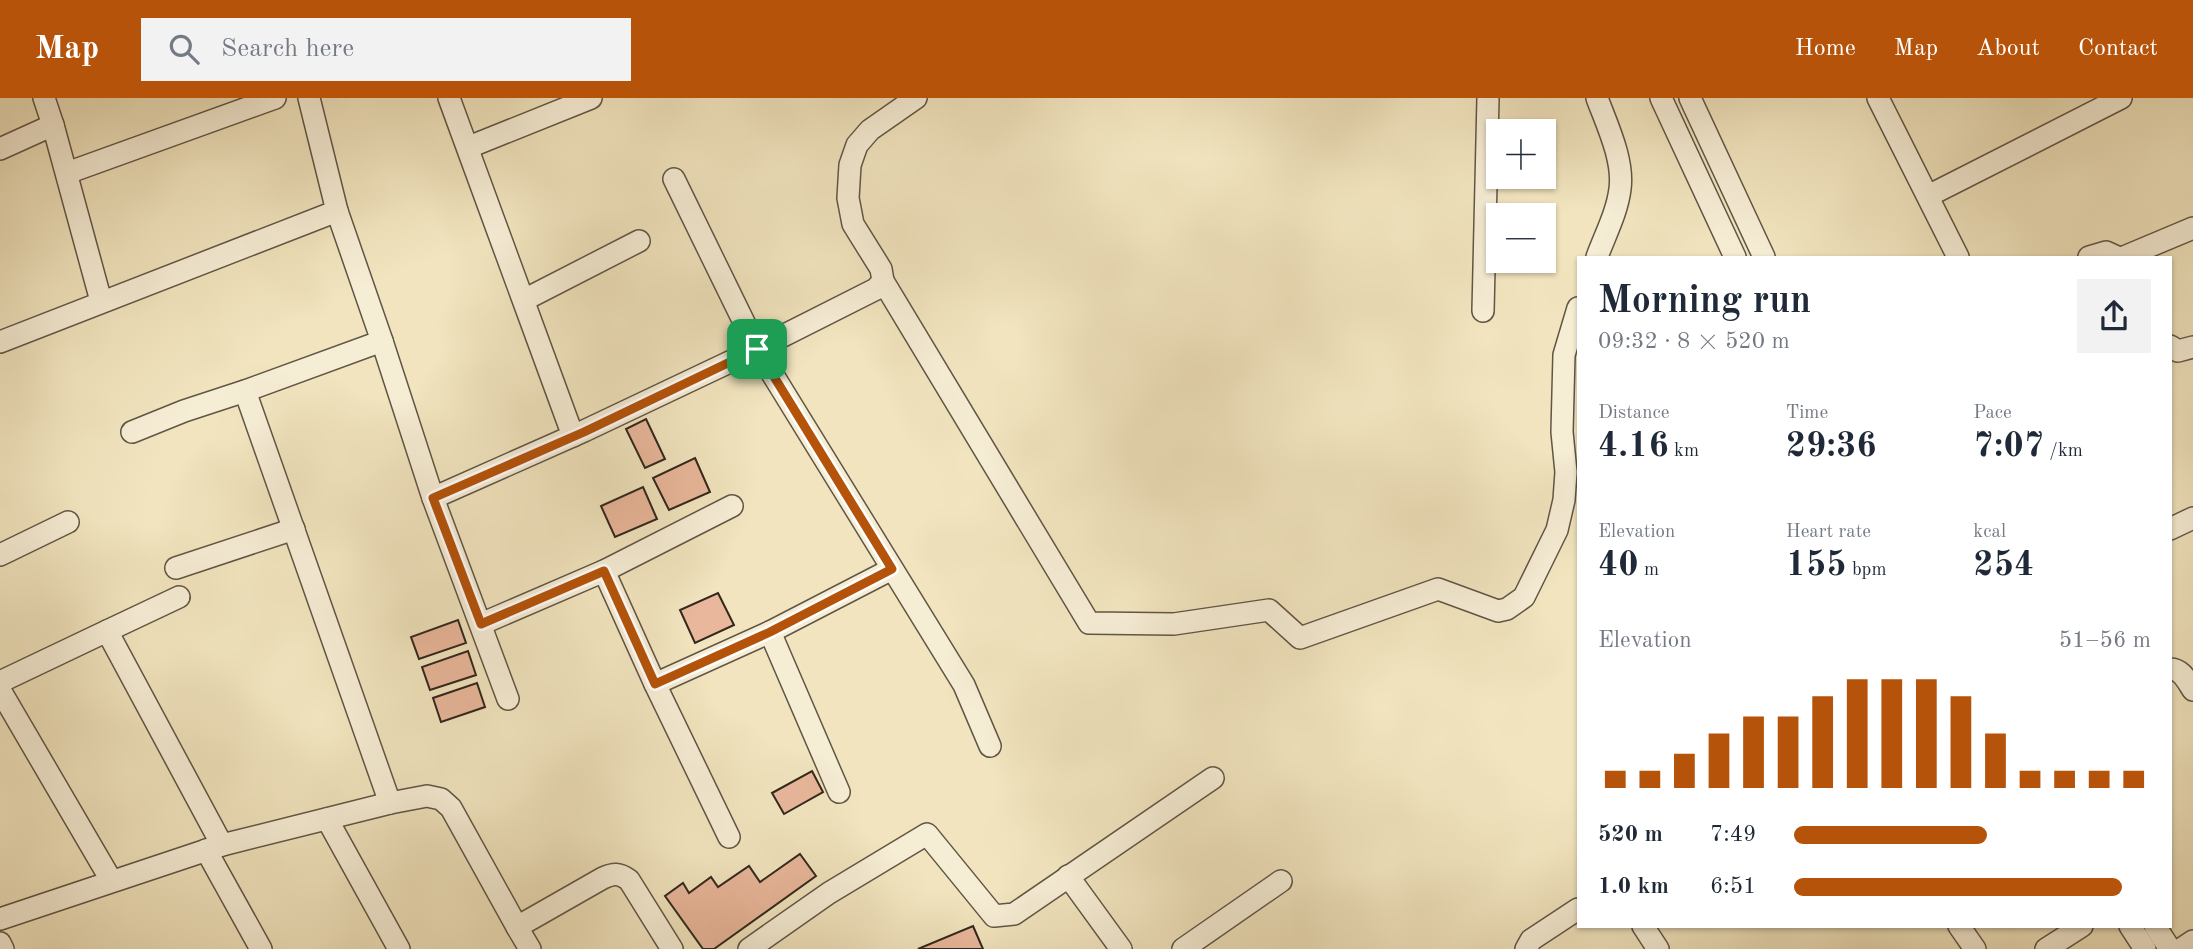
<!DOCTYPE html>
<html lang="en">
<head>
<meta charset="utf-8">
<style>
  :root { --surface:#fff; --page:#f2f2f3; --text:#1f2937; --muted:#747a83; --accent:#b45309 }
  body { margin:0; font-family:"Old Standard TT",serif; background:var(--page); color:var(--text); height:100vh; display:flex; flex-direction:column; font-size:26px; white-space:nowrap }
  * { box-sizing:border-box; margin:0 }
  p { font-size:23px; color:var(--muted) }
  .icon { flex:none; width:38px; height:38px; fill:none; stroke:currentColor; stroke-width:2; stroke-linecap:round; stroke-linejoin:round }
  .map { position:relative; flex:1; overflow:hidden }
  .details { position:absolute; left:1577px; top:158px; width:595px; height:672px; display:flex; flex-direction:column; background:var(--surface); border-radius:0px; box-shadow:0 2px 5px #0004 }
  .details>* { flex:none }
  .fabs { position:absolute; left:1486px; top:21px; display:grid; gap:14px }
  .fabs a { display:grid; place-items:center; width:70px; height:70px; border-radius:0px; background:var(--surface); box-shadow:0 2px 5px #0004; font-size:35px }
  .pin { position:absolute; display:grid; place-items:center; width:60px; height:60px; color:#fff; margin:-30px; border-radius:14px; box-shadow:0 4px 10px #0006 }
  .round { display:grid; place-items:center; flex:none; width:74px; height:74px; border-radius:0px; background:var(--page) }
  .overview { display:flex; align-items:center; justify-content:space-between; height:119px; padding:0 21px }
  h1 { font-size:38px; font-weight:700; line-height:52px }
  .stats { display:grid; grid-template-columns:repeat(3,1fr); gap:10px; height:119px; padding:7px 21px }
  .stats div { display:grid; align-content:center }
  .stats b { font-size:35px; font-weight:700 }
  .stats small { font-size:19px; font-weight:400 }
  .stats p { font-size:19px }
  .chart { height:196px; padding:14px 21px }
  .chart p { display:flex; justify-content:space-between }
  .chart svg { width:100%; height:126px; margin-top:7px; stroke:var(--accent); stroke-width:6 }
  ul { padding:0 21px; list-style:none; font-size:23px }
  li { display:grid; grid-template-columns:112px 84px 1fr; align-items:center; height:52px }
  li i { height:18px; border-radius:9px; background:var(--accent) }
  header { display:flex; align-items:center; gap:42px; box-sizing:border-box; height:98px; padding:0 35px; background:var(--accent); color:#fff }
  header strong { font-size:33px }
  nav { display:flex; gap:38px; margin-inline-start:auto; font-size:24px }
  .search { width:490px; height:63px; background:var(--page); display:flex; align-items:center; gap:18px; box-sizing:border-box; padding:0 24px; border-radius:0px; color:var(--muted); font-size:26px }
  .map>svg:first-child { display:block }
  .building { fill:#e9b79b; stroke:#30271d; stroke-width:2 }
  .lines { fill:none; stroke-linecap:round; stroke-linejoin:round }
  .minor-casing { stroke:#605645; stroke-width:24 }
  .minor { stroke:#f6edd5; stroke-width:21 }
  .route-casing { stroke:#fff; stroke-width:14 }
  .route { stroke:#b45309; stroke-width:9 }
</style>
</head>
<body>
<header>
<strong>Map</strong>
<div class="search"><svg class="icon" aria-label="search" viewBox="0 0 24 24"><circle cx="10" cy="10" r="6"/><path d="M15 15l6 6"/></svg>Search here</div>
<nav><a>Home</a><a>Map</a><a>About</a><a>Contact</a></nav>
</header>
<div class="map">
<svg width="2193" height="851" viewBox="0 0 2193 851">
  <rect width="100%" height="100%" fill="#f1e4be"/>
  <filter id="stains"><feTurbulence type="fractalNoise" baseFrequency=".00286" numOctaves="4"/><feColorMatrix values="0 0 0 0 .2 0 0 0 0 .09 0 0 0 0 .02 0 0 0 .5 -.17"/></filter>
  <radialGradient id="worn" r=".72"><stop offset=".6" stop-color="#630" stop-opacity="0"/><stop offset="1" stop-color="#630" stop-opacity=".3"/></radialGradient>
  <g class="building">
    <polygon points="646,321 665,361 645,370 626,331"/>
    <polygon points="695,360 710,394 669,412 653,380"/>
    <polygon points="643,389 657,421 615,439 601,408"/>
    <polygon points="718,495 734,527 695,545 680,512"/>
    <polygon points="458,522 466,545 419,561 411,539"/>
    <polygon points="468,553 476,577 430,592 422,569"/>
    <polygon points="477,585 485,609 441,624 433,600"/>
    <polygon points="812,673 823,694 784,716 772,695"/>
    <polygon points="800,756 816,778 714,851 703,851 665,798 683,785 689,795 711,779 718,789 749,768 760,784"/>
    <polygon points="973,828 983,851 918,851"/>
  </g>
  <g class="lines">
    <defs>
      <g id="minor">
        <polyline points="44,0 53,27"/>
        <polyline points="309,0 337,113"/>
        <polyline points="449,0 573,338"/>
        <polyline points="1661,0 1735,159"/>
        <polyline points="1690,0 1764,159"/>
        <polyline points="1878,0 1958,159"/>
        <polyline points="469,49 591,0"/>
        <polyline points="0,51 53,27 101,203"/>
        <polyline points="67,75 275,0"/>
        <polyline points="674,81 757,251 876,191 883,183 881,171 853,126 848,100 850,67 857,47 870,32 916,0"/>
        <polyline points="1928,98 2121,0"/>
        <path d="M 1597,159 C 1605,137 1617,115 1620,91 C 1624,62 1607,27 1597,0"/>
        <polyline points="2089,159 2106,154 2117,159"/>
        <polyline points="2124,159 2193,130"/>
        <polyline points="883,183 1089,525 1174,526 1269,512 1300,540 1438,491 1498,513 1507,511 1524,499 1557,432 1564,402 1566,374 1562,334 1564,257 1578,210"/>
        <polyline points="524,202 639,143"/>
        <polyline points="1483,213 1488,0"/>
        <polyline points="382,243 433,400 508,601"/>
        <polyline points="0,244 337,113 382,243 245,293"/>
        <polyline points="2170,248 2178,253 2193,249"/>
        <polyline points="132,334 184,313 245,293 390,705"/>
        <polyline points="433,400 584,333 757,251 964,587 990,648"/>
        <polyline points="2170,431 2193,420"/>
        <polyline points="0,457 68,424"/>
        <polyline points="176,470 294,431"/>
        <polyline points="604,473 732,408"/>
        <polyline points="481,526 604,473 655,586 770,534 892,471"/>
        <polyline points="107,533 179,499"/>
        <polyline points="770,534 839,694"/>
        <path d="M 2170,571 C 2182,571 2187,583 2193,592"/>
        <polyline points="0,584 107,533 222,747"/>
        <polyline points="655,586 729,739"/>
        <polyline points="0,592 111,782"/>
        <polyline points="327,721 399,851"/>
        <polyline points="206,752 261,851"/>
        <polyline points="1068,778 1121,851"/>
        <path d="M 0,821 L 222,747 L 390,705 L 427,698 L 441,701 L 451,710 L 517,829 L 603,780 C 614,775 619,775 629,782 L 672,851"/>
        <polyline points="1643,828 1658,851"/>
        <polyline points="1959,828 1975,851"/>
        <polyline points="2130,828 2145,851"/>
        <polyline points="2155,828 2170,851"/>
        <polyline points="517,829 530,851"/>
        <polyline points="0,845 3,851"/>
        <polyline points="749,851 829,795 927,736 994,818 1014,816 1213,680"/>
        <polyline points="1183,851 1281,783"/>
        <polyline points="1526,851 1531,842 1578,811"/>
        <polyline points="2046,851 2082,828"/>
        <polyline points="2181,851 2193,843"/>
      </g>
    </defs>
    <use href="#minor" class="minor-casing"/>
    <use href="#minor" class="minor"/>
  </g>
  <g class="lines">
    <defs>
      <polygon id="route" points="757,251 892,471 770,534 655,586 604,473 481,526 433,400 584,334"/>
    </defs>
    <use href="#route" class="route-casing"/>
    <use href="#route" class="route"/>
  </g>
  <rect width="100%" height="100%" filter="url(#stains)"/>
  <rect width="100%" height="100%" fill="url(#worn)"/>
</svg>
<div class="fabs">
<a>+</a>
<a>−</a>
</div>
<div class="pin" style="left:757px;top:251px;background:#1e9e55"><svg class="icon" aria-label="arrive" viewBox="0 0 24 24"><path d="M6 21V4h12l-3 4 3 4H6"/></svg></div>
<section class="details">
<div class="overview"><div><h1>Morning run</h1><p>09:32 · 8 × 520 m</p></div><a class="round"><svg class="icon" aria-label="share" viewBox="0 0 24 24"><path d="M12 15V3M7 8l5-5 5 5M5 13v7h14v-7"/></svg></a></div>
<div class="stats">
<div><p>Distance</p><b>4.16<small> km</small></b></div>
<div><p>Time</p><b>29:36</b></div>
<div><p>Pace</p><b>7:07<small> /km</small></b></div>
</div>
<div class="stats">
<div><p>Elevation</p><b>40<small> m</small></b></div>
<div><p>Heart rate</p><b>155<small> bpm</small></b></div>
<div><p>kcal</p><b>254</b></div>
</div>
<div class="chart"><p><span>Elevation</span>51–56 m</p>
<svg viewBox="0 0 160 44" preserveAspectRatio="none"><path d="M5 44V38M15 44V38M25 44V32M35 44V25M45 44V19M55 44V19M65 44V12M75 44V6M85 44V6M95 44V6M105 44V12M115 44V25M125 44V38M135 44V38M145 44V38M155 44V38"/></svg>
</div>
<ul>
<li><b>520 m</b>7:49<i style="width:54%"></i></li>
<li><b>1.0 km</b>6:51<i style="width:92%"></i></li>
</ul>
</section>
</div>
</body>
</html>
